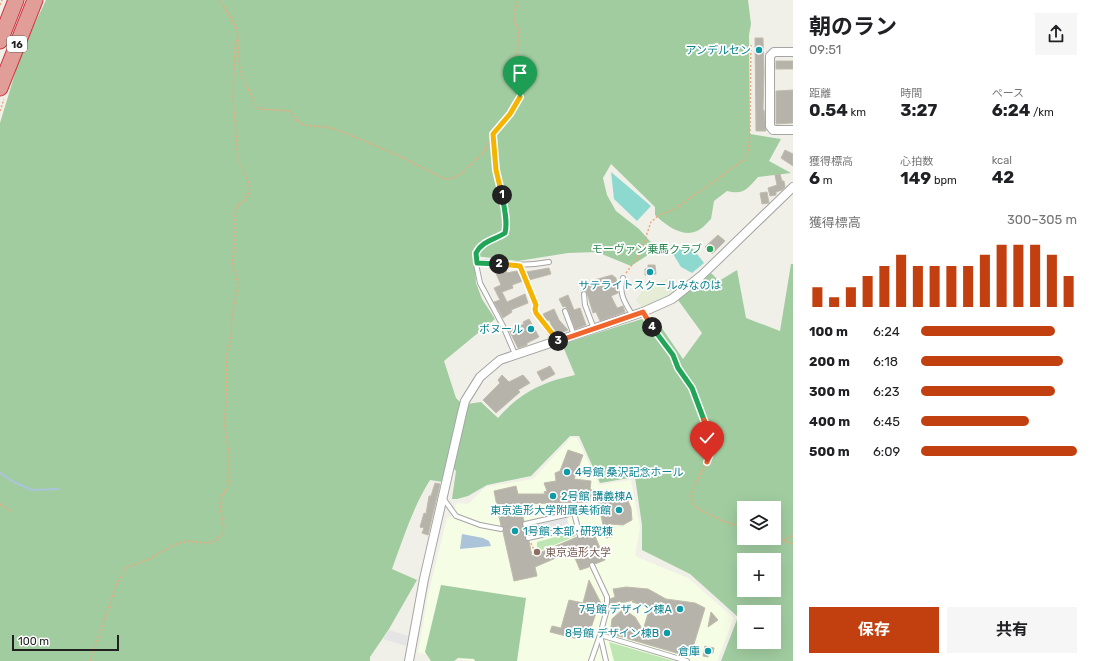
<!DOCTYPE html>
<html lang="ja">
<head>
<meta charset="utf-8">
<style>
  :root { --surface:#fff; --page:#f6f6f6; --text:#202124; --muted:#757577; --accent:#c24010 }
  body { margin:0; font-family:Rubik,"Noto Sans JP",sans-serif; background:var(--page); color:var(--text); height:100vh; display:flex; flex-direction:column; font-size:15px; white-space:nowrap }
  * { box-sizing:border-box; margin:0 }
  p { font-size:13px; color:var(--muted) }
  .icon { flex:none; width:22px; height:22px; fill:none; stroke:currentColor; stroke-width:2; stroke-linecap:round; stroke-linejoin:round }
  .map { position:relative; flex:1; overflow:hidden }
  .panel { display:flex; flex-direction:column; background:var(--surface); width:300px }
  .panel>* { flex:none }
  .fabs { position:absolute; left:737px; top:501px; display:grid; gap:8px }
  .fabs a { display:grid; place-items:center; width:44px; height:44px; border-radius:0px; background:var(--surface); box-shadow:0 4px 16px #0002; font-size:20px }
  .scale { position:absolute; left:12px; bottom:10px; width:107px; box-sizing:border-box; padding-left:4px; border:2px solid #212121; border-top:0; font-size:11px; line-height:14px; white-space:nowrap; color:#212121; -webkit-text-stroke:3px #fff; paint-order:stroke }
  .pin { position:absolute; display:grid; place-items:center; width:34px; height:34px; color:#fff; margin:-41px -17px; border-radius:50% 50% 50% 0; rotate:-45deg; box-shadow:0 0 4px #0007 }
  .pin .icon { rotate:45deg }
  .km { position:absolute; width:20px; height:20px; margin:-10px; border-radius:50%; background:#222; color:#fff; font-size:11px; line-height:20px; text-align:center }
  .round { display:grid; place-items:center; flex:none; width:42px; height:42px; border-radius:0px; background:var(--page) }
  .headline { display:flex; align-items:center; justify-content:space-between; height:68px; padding:0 16px }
  h1 { font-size:22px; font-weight:700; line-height:30px }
  .figures { display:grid; grid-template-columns:repeat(3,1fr); gap:6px; height:68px; padding:4px 16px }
  .figures div { display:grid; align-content:center }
  .figures b { font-size:17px; font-weight:700 }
  .figures small { font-size:11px; font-weight:400 }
  .figures p { font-size:11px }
  .chart { height:112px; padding:8px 16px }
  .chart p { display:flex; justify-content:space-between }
  .chart svg { width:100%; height:72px; margin-top:4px; stroke:var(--accent); stroke-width:6 }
  .button { display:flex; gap:8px; margin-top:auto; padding:8px 16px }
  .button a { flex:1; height:46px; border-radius:0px; background:var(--accent); color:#fff; font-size:16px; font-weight:700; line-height:46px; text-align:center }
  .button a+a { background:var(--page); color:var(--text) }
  ul { padding:0 16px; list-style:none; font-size:13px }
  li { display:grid; grid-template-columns:64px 48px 1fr; align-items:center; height:30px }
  li i { height:10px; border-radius:5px; background:var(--accent) }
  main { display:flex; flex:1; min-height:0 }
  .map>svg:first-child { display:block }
  .education { fill:#f6fde5 }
  .farmland { fill:#e5edd6 }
  .grass { fill:#bee6b3 }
  .forest { fill:#a1cca0; fill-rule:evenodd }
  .pitch { fill:#8dd9d0 }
  .parking { fill:#e5e5e5 }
  .water { fill:#acc4da }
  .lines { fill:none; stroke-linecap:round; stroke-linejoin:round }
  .stream { stroke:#acc4da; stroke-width:2 }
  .building { fill:#b6b3ab; stroke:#c1bbac }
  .lane-casing { stroke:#a5a5a5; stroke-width:6 }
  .street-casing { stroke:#a5a5a5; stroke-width:10 }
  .highway-casing { stroke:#ce3540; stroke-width:17 }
  .path { stroke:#f0a67a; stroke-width:1.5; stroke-dasharray:2 2; stroke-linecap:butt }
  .lane { stroke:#fff; stroke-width:4 }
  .street { stroke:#fff; stroke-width:8 }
  .highway { stroke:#e19d97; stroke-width:15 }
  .split-1-casing { stroke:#fff; stroke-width:8 }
  .split-2-casing { stroke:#fff; stroke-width:8 }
  .split-3-casing { stroke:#fff; stroke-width:8 }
  .split-4-casing { stroke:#fff; stroke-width:8 }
  .split-5-casing { stroke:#fff; stroke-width:8 }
  .split-6-casing { stroke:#fff; stroke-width:8 }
  .split-1 { stroke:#f5b400; stroke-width:5 }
  .split-2 { stroke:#22a559; stroke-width:5 }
  .split-3 { stroke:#f5b400; stroke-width:5 }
  .split-4 { stroke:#f0652b; stroke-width:5 }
  .split-5 { stroke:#22a559; stroke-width:5 }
  .split-6 { stroke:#f0652b; stroke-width:5 }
  .culture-dot { fill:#0f9aa8; stroke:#fff; stroke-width:1.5 }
  .leisure-dot { fill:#2e9e5b; stroke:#fff; stroke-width:1.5 }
  .education-dot { fill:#8d6e63; stroke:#fff; stroke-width:1.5 }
  .labels { text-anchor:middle; stroke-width:3.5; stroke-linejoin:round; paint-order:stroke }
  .shield { fill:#fff; stroke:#646464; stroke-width:1 }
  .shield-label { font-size:10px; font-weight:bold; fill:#212121 }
  .culture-label { font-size:11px; fill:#0d838f; stroke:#fff; text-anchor:end }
  .leisure-label { font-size:11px; fill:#27864d; stroke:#fff; text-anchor:end }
  .education-label { font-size:11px; fill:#785e54; stroke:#fff; text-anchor:start }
</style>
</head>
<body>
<main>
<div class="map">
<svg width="793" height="661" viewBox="0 0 793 661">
  <rect width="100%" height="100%" fill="#f1f0e8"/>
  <polygon class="education" points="571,438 577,438 599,485 631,480 640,527 635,556 688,578 734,618 717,661 472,661 418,653 428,595 447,518 451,517 457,503 468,504 486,487 533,479"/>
  <polygon class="farmland" points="671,277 679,290 656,304 643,309 636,300 643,290"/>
  <g class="grass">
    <polygon points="574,532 576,536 537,552 537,542"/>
    <polygon points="609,642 674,661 614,661"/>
  </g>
  <g class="forest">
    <path d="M 46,0 L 748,0 L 751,24 L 749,35 L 750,134 L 781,139 L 769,161 L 791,173 L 758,177 C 747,189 744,195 727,191 L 714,201 L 711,219 C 707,223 702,229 697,231 C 681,238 665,224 655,215 L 655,207 L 611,164 L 603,178 L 607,195 L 616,211 L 639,229 L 657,249 L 631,266 L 597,252 L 568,253 L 518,261 L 474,256 L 476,283 L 482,299 L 495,319 L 444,361 L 456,398 L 461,403 L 443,482 L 430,480 C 413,507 403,539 392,569 L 417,580 L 389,629 L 370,657 L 370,661 L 0,661 L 0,123 L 16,70 L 26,42 Z"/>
    <path d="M 791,264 L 793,264 L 793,661 L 721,661 L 738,617 L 690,574 L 642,550 L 642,525 L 635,477 L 600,483 L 579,436 L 570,436 L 531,476 L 487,485 L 468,496 L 457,499 L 452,499 L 456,471 L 453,468 L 467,404 L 481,402 L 498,418 C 520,393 542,382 575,375 L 562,344 L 642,319 L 655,318 L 683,359 L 702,333 L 678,300 L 711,273 L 719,281 L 737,270 L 746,318 L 780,331 ZM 744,508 L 774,508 L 774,538 L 744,538 ZM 744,560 L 774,560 L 774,590 L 744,590 ZM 744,612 L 774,612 L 774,642 L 744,642 Z"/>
    <polygon points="441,585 526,598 517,661 475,661 474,659 458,658 454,661 431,661 425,652"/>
  </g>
  <g class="pitch">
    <polygon points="611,172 651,206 637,221 614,199"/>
    <polygon points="684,243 694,250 704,263 692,273 681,267 673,254"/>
  </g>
  <g class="parking">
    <polygon points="567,518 569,525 527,534 526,527"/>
    <polygon points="389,630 408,636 406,646 383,639"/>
  </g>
  <polygon class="water" points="462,534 483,538 489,541 491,546 460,549"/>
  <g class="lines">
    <polyline class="stream" points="0,473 12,481 32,490 59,489"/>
  </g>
  <g class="building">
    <polygon points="755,38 763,38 764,72 763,110 764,110 766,131 756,131"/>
    <rect x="776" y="61" width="17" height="8"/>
    <polygon points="793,90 793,123 776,124 776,91"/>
    <polygon points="785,150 793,154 793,166 781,158"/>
    <polygon points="780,174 782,181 784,181 785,187 782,190 776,192 776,195 770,196 768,188 777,185 775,175"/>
    <polygon points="767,192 769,203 762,204 760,193"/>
    <polygon points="718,235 725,241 712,254 705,247"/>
    <polygon points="648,265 655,265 656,274 645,275 645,269 648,269"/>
    <polygon points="505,268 507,273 517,271 523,281 512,285 513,288 502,292 507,302 525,294 528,303 511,310 512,312 503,318 494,302 500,300 494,288 501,285 495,271"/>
    <polygon points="549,268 551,274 529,280 526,272"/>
    <polygon points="612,275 616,278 618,293 611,296 617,308 623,306 625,312 600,321 596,312 593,313 584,283"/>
    <polygon points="568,295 574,310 580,308 586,325 575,329 568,310 565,306 563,307 559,299"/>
    <polygon points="554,309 559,320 568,330 556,335 549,320 546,321 543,314"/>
    <polygon points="529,319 539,337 527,343 527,345 518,348 509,330 524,324 523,322"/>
    <polygon points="550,366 555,374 542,381 537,372"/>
    <polygon points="502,375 509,382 523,375 530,383 518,390 520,392 496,413 483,400 500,383 498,380"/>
    <polygon points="568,450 583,455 574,479 591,481 590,489 592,490 590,502 520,504 524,521 522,524 526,527 527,535 525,539 529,541 532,556 577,537 581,539 583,535 593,531 605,560 595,564 591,562 589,563 589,567 580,570 572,551 535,567 537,576 514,581 503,532 504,528 501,526 494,491 516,486 518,494 545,494 544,492 547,491 544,483 556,481 555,473 560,471"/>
    <polygon points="435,483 440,484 428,535 422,533 424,528 420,527 424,513 426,514 429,496 431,496"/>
    <polygon points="616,496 626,496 631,508 632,520 623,525 609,524 612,537 606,538 597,498 603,497 604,502"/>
    <polygon points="589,580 603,607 598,607 590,631 581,629 578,639 550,632 552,626 561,628 569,600 583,603"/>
    <polygon points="626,587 648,589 666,599 695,603 705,608 690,657 615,635 611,627 612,619 623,609 635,617 643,630 650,607 632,602 634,600 626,602 610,603 610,599 615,597 613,589"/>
    <polygon points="711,612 718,620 708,627"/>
    <polygon points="705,646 714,648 713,653 709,652 708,657 703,656"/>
  </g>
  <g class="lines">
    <defs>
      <g id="lane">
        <polyline points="520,266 536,305 536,313 556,341"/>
        <path d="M 623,278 C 618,293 625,303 633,316"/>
        <polyline points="584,294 585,305 594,329"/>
        <polyline points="565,311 574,335"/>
        <path d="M 515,354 L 503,326 L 480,283 L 476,264 C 480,261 486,262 491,263 C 511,265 528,266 549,262"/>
        <polyline points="443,498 456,516 480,525 501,529"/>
        <polyline points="525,524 574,513 580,536"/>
        <polyline points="528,538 578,527"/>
        <polyline points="592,565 607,597 607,603"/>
        <polyline points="591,661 600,635 687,661"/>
        <polyline points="606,661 600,635 607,609"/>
      </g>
      <g id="street">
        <polyline points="793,52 774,52 770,56 770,126 773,130 793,130"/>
        <polyline points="409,661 424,579 462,413 465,401 480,377 500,360 643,312 672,299 701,276 793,187"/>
      </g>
      <g id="highway">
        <polyline points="0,41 16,0"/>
        <polyline points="0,88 35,0"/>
      </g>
    </defs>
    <use href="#lane" class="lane-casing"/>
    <use href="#street" class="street-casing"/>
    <use href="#highway" class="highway-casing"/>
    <g class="path">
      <polyline points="219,0 230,16 237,29 240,71 256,106 260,109 290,111 297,121 302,124 309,126 327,127 343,132 397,155 445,179 451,179 462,173 483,153 493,134 510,114 523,93 524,88 515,68 519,35 518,27 514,20 514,13 518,0"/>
      <polyline points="0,5 2,0"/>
      <polyline points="0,111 4,99"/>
      <path d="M 476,259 C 475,242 493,240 505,233 C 510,217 500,189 496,172 C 494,160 494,146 493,134"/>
      <polyline points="626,273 640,254 651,222 659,215 675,209 745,159 748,152 750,131 751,43"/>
      <polyline points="646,318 673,355 678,368 692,388 713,441 712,451 693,489 691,496 693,504 699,509 722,521 744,527"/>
      <polyline points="0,504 11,511"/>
      <path d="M 769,538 C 778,543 784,540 793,536"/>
      <polyline points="783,541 793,544"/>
      <polyline points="531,543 535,552"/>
      <polyline points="90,661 116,586 124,569 151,558 174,545 187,541 207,543 215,541 222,534 224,529 220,507 222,496 227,489 229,478 229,454 224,421 226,405 227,352 231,337 232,316 238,284 232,262 235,247 235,210 239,204 245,200 250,191 248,180 238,161 233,97 235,45 238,37"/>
    </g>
    <use href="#lane" class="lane"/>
    <use href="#street" class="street"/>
    <use href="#highway" class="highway"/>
  </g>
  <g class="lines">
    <defs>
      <polyline id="split-1" points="502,195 496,170 493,134 510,114 520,97"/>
      <path id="split-2" d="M 499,264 L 477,263 L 476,253 C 482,241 494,240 505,233 C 508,222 504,207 502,195"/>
      <polyline id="split-3" points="499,264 520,266 536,305 535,309 536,313 558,341"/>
      <polyline id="split-4" points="558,341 643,312 652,327"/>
      <polyline id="split-5" points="652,327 673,355 678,368 692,388 704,420"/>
      <path id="split-6" d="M 704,420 C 712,440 716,441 707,462"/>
    </defs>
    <use href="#split-1" class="split-1-casing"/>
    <use href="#split-2" class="split-2-casing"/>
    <use href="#split-3" class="split-3-casing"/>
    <use href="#split-4" class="split-4-casing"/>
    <use href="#split-5" class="split-5-casing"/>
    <use href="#split-6" class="split-6-casing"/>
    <use href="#split-1" class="split-1"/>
    <use href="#split-2" class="split-2"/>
    <use href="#split-3" class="split-3"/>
    <use href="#split-4" class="split-4"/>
    <use href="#split-5" class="split-5"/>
    <use href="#split-6" class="split-6"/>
  </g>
  <g class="culture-dot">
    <circle cx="759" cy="50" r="4"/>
    <circle cx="650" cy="272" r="4"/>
    <circle cx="531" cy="329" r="4"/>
    <circle cx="567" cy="472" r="4"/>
    <circle cx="553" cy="496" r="4"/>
    <circle cx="619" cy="510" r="4"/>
    <circle cx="515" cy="531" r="4"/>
    <circle cx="680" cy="609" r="4"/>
    <circle cx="667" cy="633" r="4"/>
    <circle cx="708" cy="651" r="4"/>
  </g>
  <circle class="leisure-dot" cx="710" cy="249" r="4"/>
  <circle class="education-dot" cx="537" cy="552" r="4"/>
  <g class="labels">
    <rect class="shield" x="7" y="36" width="20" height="16" rx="3"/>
    <g class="shield-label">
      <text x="17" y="48">16</text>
    </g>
    <g class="culture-label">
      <text x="751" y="54">アンデルセン</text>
      <text x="650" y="289" text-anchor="middle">サテライトスクールみなのは</text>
      <text x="523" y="333">ボヌール</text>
      <text x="575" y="476" text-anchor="start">4号館 桑沢記念ホール</text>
      <text x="561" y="500" text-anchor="start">2号館 講義棟A</text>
      <text x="611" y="514">東京造形大学附属美術館</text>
      <text x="523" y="535" text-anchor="start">1号館 本部･研究棟</text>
      <text x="672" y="613">7号館 デザイン棟A</text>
      <text x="659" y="637">8号館 デザイン棟B</text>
      <text x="700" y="655">倉庫</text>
    </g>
    <g class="leisure-label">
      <text x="702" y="253">モーヴァン乗馬クラブ</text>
    </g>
    <g class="education-label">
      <text x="545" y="556">東京造形大学</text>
    </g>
  </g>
</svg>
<div class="fabs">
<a><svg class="icon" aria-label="layers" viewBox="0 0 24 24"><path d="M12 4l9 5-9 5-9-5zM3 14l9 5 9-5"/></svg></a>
<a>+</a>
<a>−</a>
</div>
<div class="scale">100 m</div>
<div class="pin" style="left:520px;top:97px;background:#1e9e55"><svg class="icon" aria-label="arrive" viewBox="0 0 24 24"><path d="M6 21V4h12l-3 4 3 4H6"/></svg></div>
<div class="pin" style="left:707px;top:462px;background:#d93025"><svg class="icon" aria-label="check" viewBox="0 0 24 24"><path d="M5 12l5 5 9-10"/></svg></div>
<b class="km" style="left:502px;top:195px">1</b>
<b class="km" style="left:499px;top:264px">2</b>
<b class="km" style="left:558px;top:341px">3</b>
<b class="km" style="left:652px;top:327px">4</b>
</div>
<section class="panel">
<div class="headline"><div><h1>朝のラン</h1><p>09:51</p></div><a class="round"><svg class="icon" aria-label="share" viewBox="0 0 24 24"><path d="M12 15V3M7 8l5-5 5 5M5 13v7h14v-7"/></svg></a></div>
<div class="figures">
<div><p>距離</p><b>0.54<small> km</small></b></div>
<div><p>時間</p><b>3:27</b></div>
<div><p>ペース</p><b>6:24<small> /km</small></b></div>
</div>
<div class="figures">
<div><p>獲得標高</p><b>6<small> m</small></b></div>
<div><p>心拍数</p><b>149<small> bpm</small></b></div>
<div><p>kcal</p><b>42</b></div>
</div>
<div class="chart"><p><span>獲得標高</span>300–305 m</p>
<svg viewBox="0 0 160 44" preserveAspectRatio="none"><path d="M5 44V32M15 44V38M25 44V32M35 44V25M45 44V19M55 44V12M65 44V19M75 44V19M85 44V19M95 44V19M105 44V12M115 44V6M125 44V6M135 44V6M145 44V12M155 44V25"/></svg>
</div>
<ul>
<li><b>100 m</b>6:24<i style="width:86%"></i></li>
<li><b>200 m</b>6:18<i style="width:91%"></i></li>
<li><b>300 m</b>6:23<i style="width:86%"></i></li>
<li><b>400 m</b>6:45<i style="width:69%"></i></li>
<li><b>500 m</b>6:09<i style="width:100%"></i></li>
</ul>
<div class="button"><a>保存</a><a>共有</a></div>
</section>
</main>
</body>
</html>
